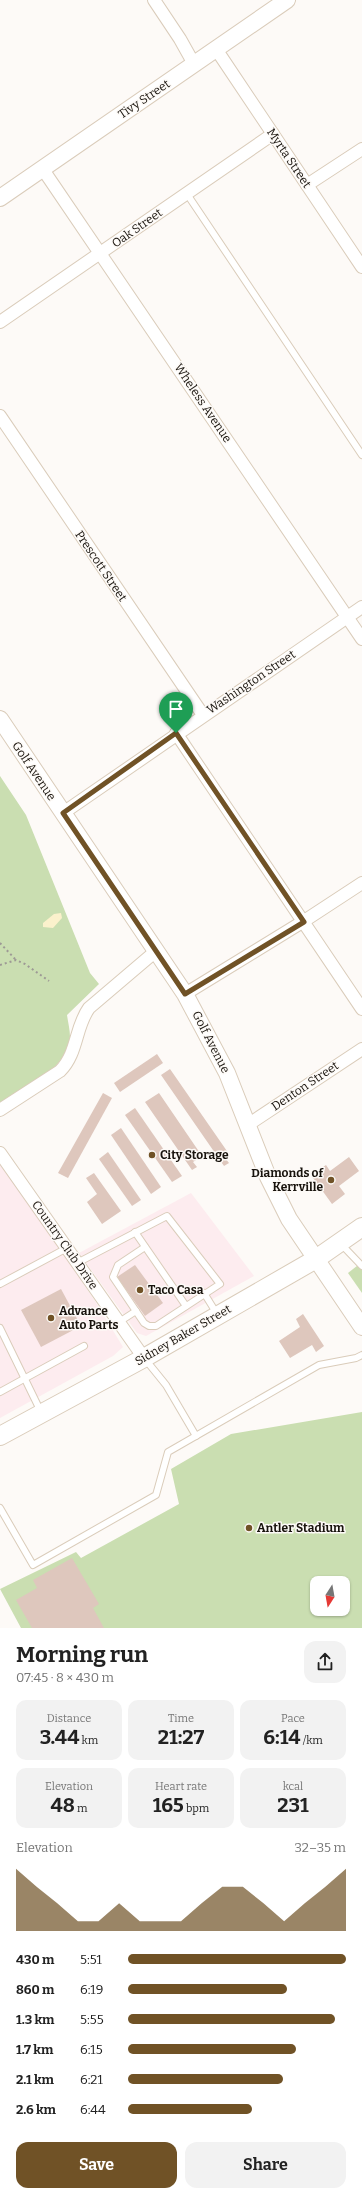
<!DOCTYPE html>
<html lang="en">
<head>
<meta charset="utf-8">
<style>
  :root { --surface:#fff; --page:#f2f2f2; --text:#222; --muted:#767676; --accent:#705226 }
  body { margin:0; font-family:Bitter,serif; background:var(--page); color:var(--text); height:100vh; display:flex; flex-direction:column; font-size:15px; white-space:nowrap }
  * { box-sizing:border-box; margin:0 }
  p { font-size:13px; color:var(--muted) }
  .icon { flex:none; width:22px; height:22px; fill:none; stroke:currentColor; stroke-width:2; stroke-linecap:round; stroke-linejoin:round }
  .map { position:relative; height:1628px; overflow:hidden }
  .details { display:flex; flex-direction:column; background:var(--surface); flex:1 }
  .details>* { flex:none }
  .needle { width:26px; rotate:191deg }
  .controls { position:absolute; left:310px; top:1576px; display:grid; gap:8px }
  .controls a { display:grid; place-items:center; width:40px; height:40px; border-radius:8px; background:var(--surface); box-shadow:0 1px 3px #0004; font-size:20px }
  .pin { position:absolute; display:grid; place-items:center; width:34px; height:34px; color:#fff; margin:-41px -17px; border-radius:50% 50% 50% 0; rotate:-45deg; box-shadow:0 0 4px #0007 }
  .pin .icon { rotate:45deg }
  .round { display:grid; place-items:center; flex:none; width:42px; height:42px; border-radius:12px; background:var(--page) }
  .summary { display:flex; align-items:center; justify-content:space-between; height:68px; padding:0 16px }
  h1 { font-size:22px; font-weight:700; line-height:30px }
  .stats { display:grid; grid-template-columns:repeat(3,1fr); gap:6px; height:68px; padding:4px 16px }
  .stats div { display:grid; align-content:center; border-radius:10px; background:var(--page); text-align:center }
  .stats b { font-size:20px; font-weight:700 }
  .stats small { font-size:11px; font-weight:400 }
  .stats p { font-size:11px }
  .chart { height:112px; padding:8px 16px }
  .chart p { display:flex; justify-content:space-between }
  .chart svg { width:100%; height:72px; margin-top:4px; fill:var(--accent); opacity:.7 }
  .primary-button { display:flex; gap:8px; margin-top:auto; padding:8px 16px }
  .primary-button a { flex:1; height:46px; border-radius:12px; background:var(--accent); color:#fff; font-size:16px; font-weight:700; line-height:46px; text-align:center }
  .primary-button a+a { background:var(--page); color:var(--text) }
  ul { padding:0 16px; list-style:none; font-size:13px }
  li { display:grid; grid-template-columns:64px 48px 1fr; align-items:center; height:30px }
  li i { height:10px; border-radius:5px; background:var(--accent) }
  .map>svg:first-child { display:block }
  .commercial { fill:#fdecef }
  .green { fill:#cadeb1; fill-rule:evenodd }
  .sand { fill:#fbf1cc }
  .building { fill:#dec7bd }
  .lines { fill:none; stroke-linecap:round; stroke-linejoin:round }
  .lane-casing { stroke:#daccba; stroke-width:8 }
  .street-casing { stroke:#daccba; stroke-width:14 }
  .secondary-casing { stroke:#daccba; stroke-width:18 }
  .primary-casing { stroke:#daccba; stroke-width:20 }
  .path { stroke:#9d9995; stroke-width:2; stroke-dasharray:2 3; stroke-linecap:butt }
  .lane { stroke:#fff; stroke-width:6 }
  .street { stroke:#fff; stroke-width:12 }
  .secondary { stroke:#fff; stroke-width:16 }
  .primary { stroke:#fff; stroke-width:18 }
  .route-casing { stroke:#fff; stroke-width:8 }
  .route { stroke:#705226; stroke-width:5 }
  .poi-dot { fill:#705226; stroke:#fdfaf7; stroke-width:1.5 }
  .labels { text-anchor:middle; stroke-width:3; stroke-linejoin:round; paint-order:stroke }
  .street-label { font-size:12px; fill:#18130d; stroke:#fdfaf7 }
  .poi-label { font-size:12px; font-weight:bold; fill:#18130d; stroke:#fdfaf7; text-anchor:start }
</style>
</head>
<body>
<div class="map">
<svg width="362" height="1628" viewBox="0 0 362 1628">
  <rect width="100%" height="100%" fill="#fdfaf7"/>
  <g class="commercial">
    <polygon points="0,1161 95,1301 123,1347 113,1356 0,1418"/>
    <polygon points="191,1193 254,1276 146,1336 137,1333 79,1253"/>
  </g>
  <g class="green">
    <path d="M 0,776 L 26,815 L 90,973 L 99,984 L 67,1015 C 68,1022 70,1030 70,1037 C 66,1071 25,1088 0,1104 Z"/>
    <polygon points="362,1262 362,1293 348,1273"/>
    <path d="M 362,1412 L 362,1628 L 21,1628 L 0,1589 L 76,1552 L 81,1558 L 179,1504 L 171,1469 L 231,1434 ZM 317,1583 L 343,1583 L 343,1609 L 317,1609 Z"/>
  </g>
  <polygon class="sand" points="61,913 62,918 53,928 43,927 43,923 54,914"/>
  <g class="building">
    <polygon points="157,1054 163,1063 120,1092 114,1083"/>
    <polygon points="170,1069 229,1154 225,1158 229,1163 224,1166 161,1075"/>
    <polygon points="103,1093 112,1098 68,1178 58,1173"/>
    <polygon points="159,1093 202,1156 193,1162 197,1167 192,1170 145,1102"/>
    <polygon points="135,1108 182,1176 172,1182 125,1115"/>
    <polygon points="121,1128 161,1187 151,1194 111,1135"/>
    <polygon points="108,1152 141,1200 132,1206 99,1159"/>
    <polygon points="349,1157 359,1171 339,1186 345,1194 332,1204 311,1175 326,1165 330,1171"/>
    <polygon points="94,1173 121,1211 102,1224 87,1202 97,1194 86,1178"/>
    <polygon points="135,1265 163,1303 145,1316 117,1277"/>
    <polygon points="61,1289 81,1326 41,1347 21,1310"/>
    <polygon points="303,1314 324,1346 316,1352 312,1345 290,1358 279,1341 300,1327 296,1319"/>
    <polygon points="72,1558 99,1604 93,1608 104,1628 32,1628 16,1600 37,1588 33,1580"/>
  </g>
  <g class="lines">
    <defs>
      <g id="lane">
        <polyline points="187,194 362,455"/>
        <polyline points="135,1232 186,1306"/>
        <polyline points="341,1244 362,1266"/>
        <polyline points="77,1263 167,1216 220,1284 156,1326 149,1326 144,1323 113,1277 118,1265 145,1247"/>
        <polyline points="0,1284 67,1248"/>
        <polyline points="204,1293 217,1314"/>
        <polyline points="119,1322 136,1311"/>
        <polyline points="0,1328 41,1412"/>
        <polyline points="145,1359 166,1385 196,1436"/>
        <polyline points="0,1392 84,1346"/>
        <polyline points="0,1508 33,1565 156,1495 168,1452 319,1365 356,1358 362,1355"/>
      </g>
      <g id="street">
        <polyline points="154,0 180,39 194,64"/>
        <polyline points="216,49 362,267"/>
        <polyline points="42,168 362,639"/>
        <polyline points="307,185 362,149"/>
        <polyline points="0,322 273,134"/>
        <polyline points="0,416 203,715"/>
        <polyline points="176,733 362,1009"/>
        <polyline points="63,813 362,607"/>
        <polyline points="185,994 304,921 362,883"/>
        <path d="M 0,1110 L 60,1071 C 78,1053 75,1027 89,1008 L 156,951"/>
        <polyline points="249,1124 362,1049"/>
        <polyline points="0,1153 144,1358"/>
      </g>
      <g id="secondary">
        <polyline points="0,198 287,0"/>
        <polyline points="0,719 185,994 227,1073 268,1177 289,1219 362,1327"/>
      </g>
      <polyline id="primary" points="0,1436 144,1358 316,1259 362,1227"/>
    </defs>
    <use href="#lane" class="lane-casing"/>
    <use href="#street" class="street-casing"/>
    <use href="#secondary" class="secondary-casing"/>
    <use href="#primary" class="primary-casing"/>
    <g class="path">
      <polyline points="0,943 16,960"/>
      <polyline points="0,965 16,960 25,964 49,981"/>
    </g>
    <use href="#lane" class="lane"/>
    <use href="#street" class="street"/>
    <use href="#secondary" class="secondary"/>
    <use href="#primary" class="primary"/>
  </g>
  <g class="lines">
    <defs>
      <polygon id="route" points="176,733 304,922 185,994 63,813"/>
    </defs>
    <use href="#route" class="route-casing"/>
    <use href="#route" class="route"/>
  </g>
  <g class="poi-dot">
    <circle cx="152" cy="1155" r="4"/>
    <circle cx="331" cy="1180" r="4"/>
    <circle cx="140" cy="1290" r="4"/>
    <circle cx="51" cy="1318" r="4"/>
    <circle cx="249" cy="1528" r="4"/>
  </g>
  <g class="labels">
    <g class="street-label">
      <text transform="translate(144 99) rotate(-34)" y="4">Tivy Street</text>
      <text transform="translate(289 158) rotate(56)" y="4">Myrta Street</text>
      <text transform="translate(137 228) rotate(-35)" y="4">Oak Street</text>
      <text transform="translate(203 403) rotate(56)" y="4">Wheless Avenue</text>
      <text transform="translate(101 566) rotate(56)" y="4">Prescott Street</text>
      <text transform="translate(251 682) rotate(-34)" y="4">Washington Street</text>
      <text transform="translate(34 771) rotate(56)" y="4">Golf Avenue</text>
      <text transform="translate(211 1042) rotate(63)" y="4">Golf Avenue</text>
      <text transform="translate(305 1086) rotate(-34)" y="4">Denton Street</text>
      <text transform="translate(65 1245) rotate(55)" y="4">Country Club Drive</text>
      <text transform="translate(183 1335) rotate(-30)" y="4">Sidney Baker Street</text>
    </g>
    <g class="poi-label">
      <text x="160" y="1159">City Storage</text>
      <text x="323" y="1177" text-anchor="end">Diamonds of<tspan x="323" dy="14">Kerrville</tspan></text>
      <text x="148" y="1294">Taco Casa</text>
      <text x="59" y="1315">Advance<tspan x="59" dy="14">Auto Parts</tspan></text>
      <text x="257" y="1532">Antler Stadium</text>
    </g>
  </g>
</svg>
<div class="controls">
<a><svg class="needle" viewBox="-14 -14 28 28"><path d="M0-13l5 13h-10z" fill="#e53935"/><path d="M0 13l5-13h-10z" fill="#767676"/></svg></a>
</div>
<div class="pin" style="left:176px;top:733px;background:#1e9e55"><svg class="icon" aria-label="arrive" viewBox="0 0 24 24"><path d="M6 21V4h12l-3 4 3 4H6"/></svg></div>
</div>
<section class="details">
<div class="summary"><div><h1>Morning run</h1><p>07:45 · 8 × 430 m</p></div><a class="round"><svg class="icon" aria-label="share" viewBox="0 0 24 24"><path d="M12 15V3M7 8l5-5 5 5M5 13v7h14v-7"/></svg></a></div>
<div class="stats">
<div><p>Distance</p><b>3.44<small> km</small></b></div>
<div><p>Time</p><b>21:27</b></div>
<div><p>Pace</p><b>6:14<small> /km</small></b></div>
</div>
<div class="stats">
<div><p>Elevation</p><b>48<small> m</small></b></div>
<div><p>Heart rate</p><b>165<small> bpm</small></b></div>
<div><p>kcal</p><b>231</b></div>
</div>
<div class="chart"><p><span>Elevation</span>32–35 m</p>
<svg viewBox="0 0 160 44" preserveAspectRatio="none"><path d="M0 44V6L10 17L20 27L30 38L40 38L50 27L60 38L70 38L80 38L90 27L100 17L110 17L120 27L130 38L140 27L150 17L160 6V44z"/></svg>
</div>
<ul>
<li><b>430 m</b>5:51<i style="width:100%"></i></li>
<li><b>860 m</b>6:19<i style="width:73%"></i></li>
<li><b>1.3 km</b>5:55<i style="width:95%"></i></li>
<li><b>1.7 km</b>6:15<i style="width:77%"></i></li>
<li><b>2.1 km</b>6:21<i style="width:71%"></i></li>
<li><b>2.6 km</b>6:44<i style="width:57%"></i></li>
</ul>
<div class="primary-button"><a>Save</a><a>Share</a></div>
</section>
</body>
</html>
